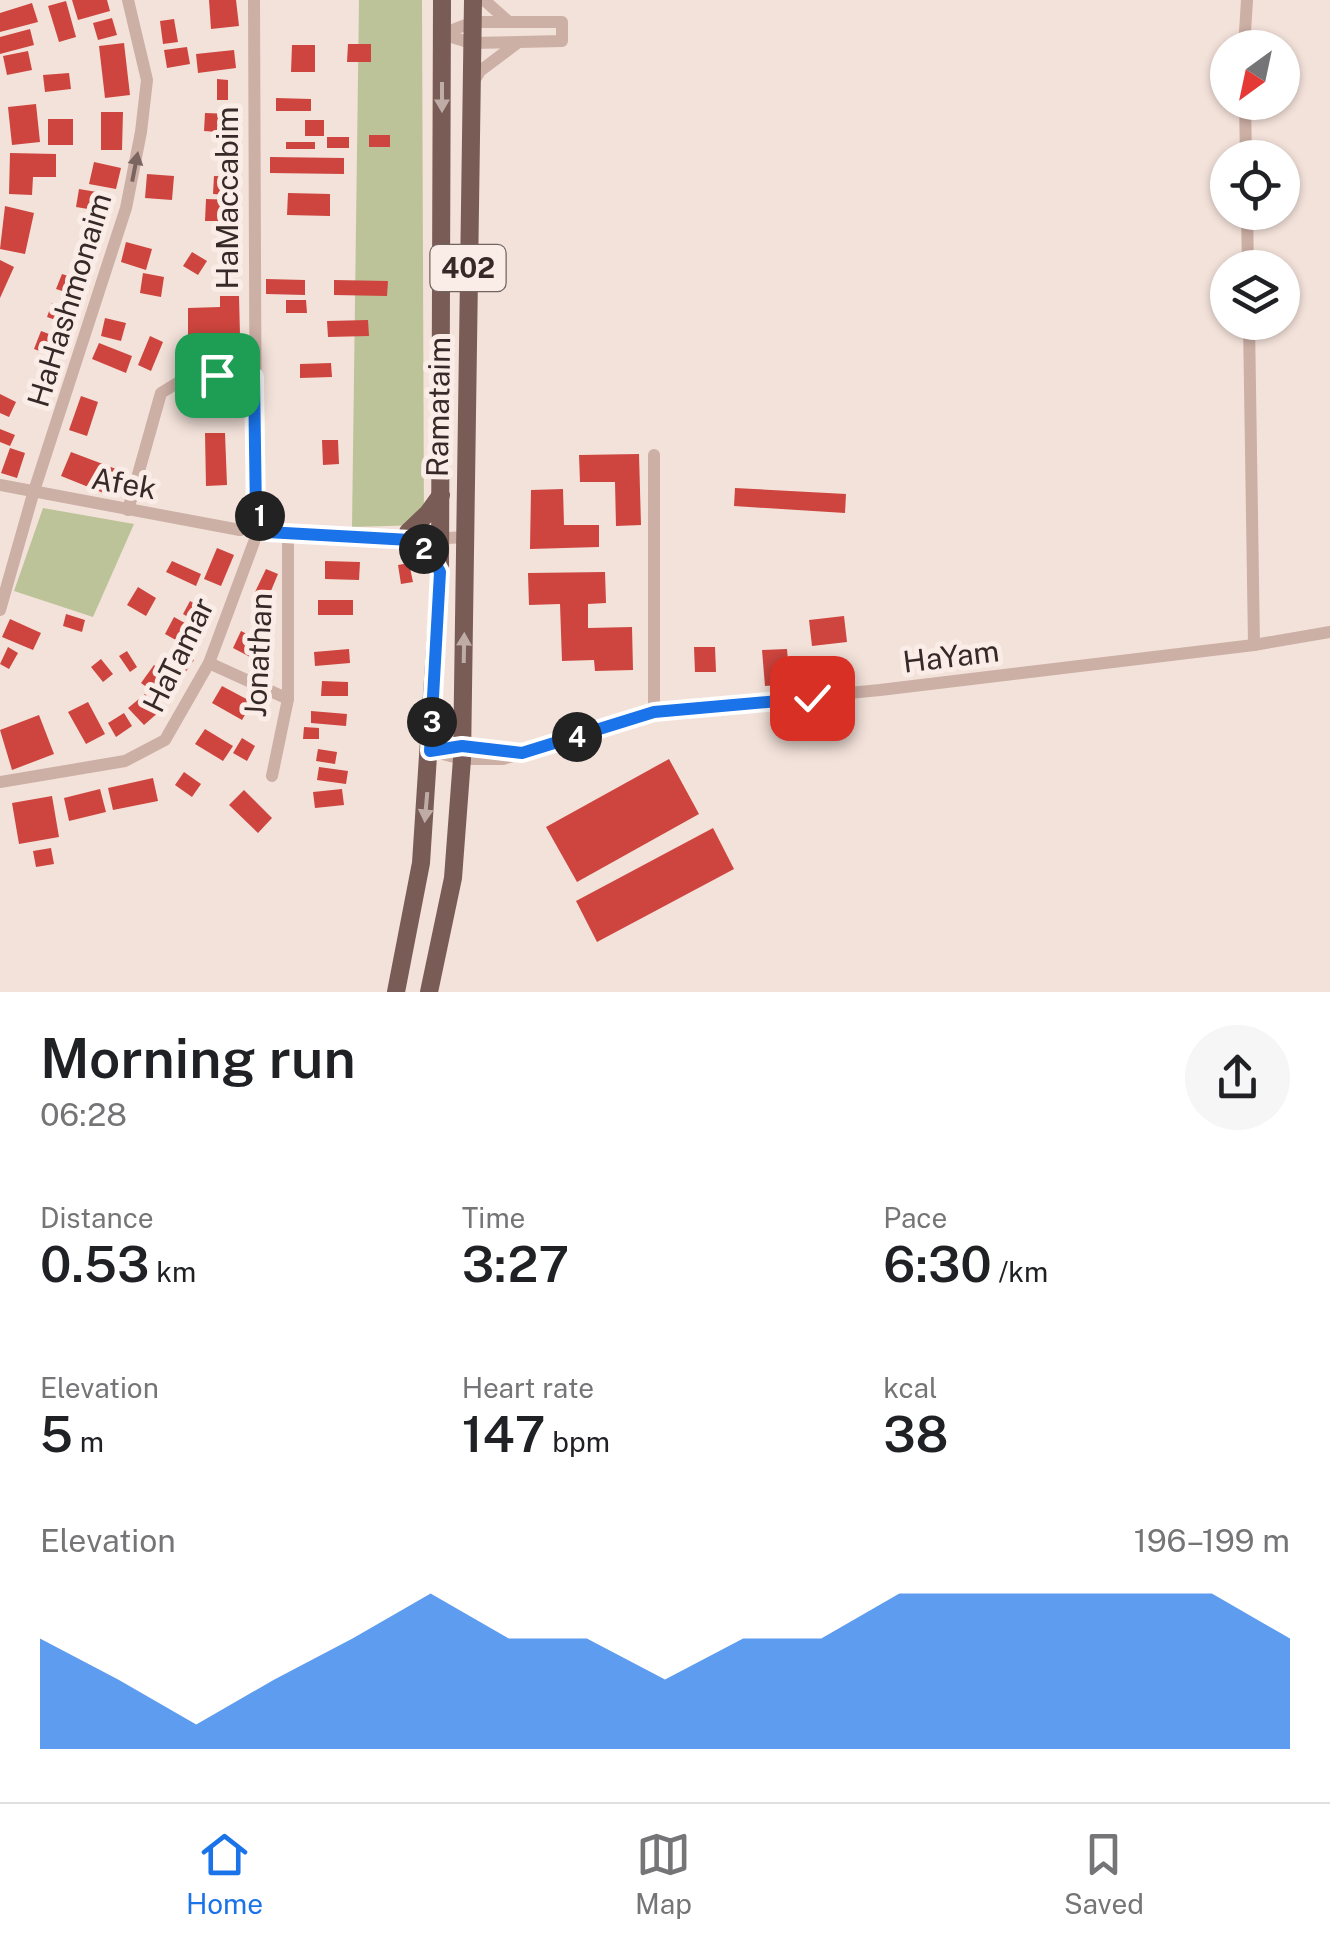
<!DOCTYPE html>
<html lang="en">
<head>
<meta charset="utf-8">
<style>
  :root { --surface:#fff; --page:#f6f6f6; --text:#202124; --muted:#757577; --line:#e0e0e0; --accent:#1a73e8 }
  body { margin:0; font-family:"Public Sans",sans-serif; background:var(--page); color:var(--text); height:100vh; display:flex; flex-direction:column; font-size:38px; white-space:nowrap }
  * { box-sizing:border-box; margin:0 }
  p { font-size:32px; color:var(--muted) }
  .icon { flex:none; width:55px; height:55px; fill:none; stroke:currentColor; stroke-width:2; stroke-linecap:round; stroke-linejoin:round }
  .map { position:relative; height:992px; overflow:hidden }
  .sheet { display:flex; flex-direction:column; background:var(--surface); flex:1 }
  .sheet>* { flex:none }
  .needle { width:65px; rotate:213deg }
  .tools { position:absolute; left:1210px; top:30px; display:grid; gap:20px }
  .tools a { display:grid; place-items:center; width:90px; height:90px; border-radius:50%; background:var(--surface); box-shadow:0 2px 8px #0004; font-size:50px }
  .pin { position:absolute; display:grid; place-items:center; width:85px; height:85px; color:#fff; margin:-42px; border-radius:20px; box-shadow:0 5px 15px #0006 }
  .km { position:absolute; width:50px; height:50px; margin:-25px; border-radius:50%; background:#222; color:#fff; font-size:28px; line-height:50px; text-align:center }
  .round { display:grid; place-items:center; flex:none; width:105px; height:105px; border-radius:52px; background:var(--page) }
  .headline { display:flex; align-items:center; justify-content:space-between; height:170px; padding:0 40px }
  h1 { font-size:55px; font-weight:600; line-height:75px }
  .stats { display:grid; grid-template-columns:repeat(3,1fr); gap:15px; height:170px; padding:10px 40px }
  .stats div { display:grid; align-content:center }
  .stats b { font-size:50px; font-weight:600 }
  .stats small { font-size:28px; font-weight:400 }
  .stats p { font-size:28px }
  .chart { height:280px; padding:20px 40px }
  .chart p { display:flex; justify-content:space-between }
  .chart svg { width:100%; height:180px; margin-top:10px; fill:var(--accent); opacity:.7 }
  .dock { display:flex; justify-content:space-around; align-items:center; height:140px; border-top:2px solid var(--line); background:var(--surface); font-size:28px; color:var(--muted) }
  .dock a { display:grid; justify-items:center; gap:5px }
  .dock .on { color:var(--accent) }
  .map>svg:first-child { display:block }
  .green { fill:#bdc399 }
  .building { fill:#cd453e }
  .lines { fill:none; stroke-linecap:round; stroke-linejoin:round }
  .minor { stroke:#ccafa5; stroke-width:12 }
  .major { stroke:#7a5c57; stroke-width:18 }
  .oneway { fill:#c0aca6 }
  .oneway2 { fill:#7a6560 }
  .route-casing { stroke:#fff; stroke-width:20 }
  .route { stroke:#1a73e8; stroke-width:12 }
  .labels { text-anchor:middle; stroke-width:10; stroke-linejoin:round; paint-order:stroke }
  .shield { fill:#faede7; stroke:#726461; stroke-width:2.5 }
  .shield-label { font-size:28px; font-weight:bold; fill:#372927 }
  .street-label { font-size:30px; fill:#372927; stroke:#faede7 }
</style>
</head>
<body>
<div class="map">
<svg width="1330" height="992" viewBox="0 0 1330 992">
  <rect width="100%" height="100%" fill="#f3e2da"/>
  <g class="green">
    <polygon points="359,0 422,0 424,525 352,527"/>
    <polygon points="43,508 134,524 93,617 14,591"/>
  </g>
  <g class="building">
    <polygon points="72,0 107,0 110,11 78,20"/>
    <polygon points="209,0 236,0 239,26 211,29"/>
    <polygon points="66,1 76,37 59,42 48,6"/>
    <polygon points="32,3 38,22 0,32 0,13"/>
    <polygon points="112,18 117,35 98,40 93,23"/>
    <polygon points="174,19 178,42 163,44 160,21"/>
    <polygon points="30,29 34,45 0,54 0,37"/>
    <polygon points="124,43 130,95 105,98 99,46"/>
    <polygon points="348,44 371,44 371,62 347,62"/>
    <polygon points="292,45 315,45 315,72 291,72"/>
    <polygon points="187,47 190,64 167,68 164,50"/>
    <polygon points="234,50 236,68 198,73 196,54"/>
    <polygon points="28,51 32,70 7,75 3,56"/>
    <polygon points="69,73 71,89 45,92 43,75"/>
    <polygon points="217,79 228,80 228,100 217,100"/>
    <polygon points="276,98 311,99 311,111 276,111"/>
    <polygon points="36,104 40,142 12,145 8,107"/>
    <polygon points="101,112 123,112 122,150 101,150"/>
    <polygon points="205,113 232,114 231,133 204,131"/>
    <rect x="48" y="119" width="25" height="26"/>
    <rect x="305" y="120" width="19" height="16"/>
    <rect x="369" y="135" width="21" height="12"/>
    <rect x="327" y="137" width="22" height="11"/>
    <rect x="225" y="139" width="13" height="29"/>
    <rect x="286" y="142" width="29" height="7"/>
    <polygon points="10,153 56,154 56,177 33,177 32,195 9,194"/>
    <polygon points="270,157 344,158 344,174 270,173"/>
    <polygon points="94,162 121,168 116,189 89,184"/>
    <polygon points="147,174 174,176 172,200 145,198"/>
    <polygon points="214,176 240,177 240,196 213,194"/>
    <polygon points="79,189 103,193 100,211 76,207"/>
    <polygon points="288,193 330,194 330,216 287,215"/>
    <polygon points="206,199 236,200 235,221 205,221"/>
    <polygon points="5,206 34,213 25,254 0,249"/>
    <polygon points="126,242 152,249 146,270 121,262"/>
    <polygon points="192,252 207,261 198,275 183,266"/>
    <polygon points="0,260 14,267 0,298"/>
    <polygon points="143,273 164,277 161,297 140,293"/>
    <polygon points="62,274 80,280 75,295 56,289"/>
    <polygon points="266,279 305,280 305,295 266,294"/>
    <polygon points="334,280 388,281 387,296 334,295"/>
    <polygon points="220,296 239,296 240,335 188,336 188,308 220,307"/>
    <polygon points="286,300 306,300 307,313 286,313"/>
    <polygon points="52,303 72,310 67,324 47,317"/>
    <polygon points="105,318 126,323 121,341 101,336"/>
    <polygon points="368,320 369,336 328,337 327,321"/>
    <polygon points="41,331 65,340 59,358 34,349"/>
    <polygon points="150,336 163,342 151,371 138,365"/>
    <polygon points="99,343 132,356 126,373 92,359"/>
    <polygon points="331,363 332,377 300,378 300,364"/>
    <polygon points="0,394 16,402 9,417 0,413"/>
    <polygon points="81,396 98,402 87,436 69,430"/>
    <polygon points="0,429 15,435 10,446 0,442"/>
    <polygon points="205,433 225,433 227,485 206,486"/>
    <polygon points="322,440 338,440 339,464 323,465"/>
    <polygon points="10,448 25,453 17,478 1,473"/>
    <polygon points="71,452 116,469 106,494 61,476"/>
    <polygon points="639,454 641,525 616,526 615,482 580,482 579,455"/>
    <polygon points="735,488 846,494 845,513 734,506"/>
    <polygon points="563,489 564,525 599,525 599,547 530,549 531,490"/>
    <polygon points="217,548 234,555 221,586 204,579"/>
    <polygon points="172,561 201,574 196,586 166,572"/>
    <polygon points="325,561 360,562 359,580 325,579"/>
    <polygon points="409,563 413,582 401,584 398,565"/>
    <polygon points="266,569 278,574 268,598 255,592"/>
    <polygon points="605,572 606,603 588,604 588,628 632,627 633,670 595,671 594,660 562,661 560,604 529,605 528,573"/>
    <polygon points="138,587 156,598 146,616 127,605"/>
    <rect x="318" y="600" width="35" height="15"/>
    <polygon points="190,601 207,611 200,624 183,614"/>
    <polygon points="66,614 85,620 82,632 63,626"/>
    <polygon points="844,616 847,642 812,646 809,620"/>
    <polygon points="174,617 201,632 192,649 165,634"/>
    <polygon points="10,619 41,633 33,650 2,637"/>
    <polygon points="241,631 263,642 254,659 233,648"/>
    <polygon points="8,647 18,653 9,669 0,664"/>
    <polygon points="175,647 194,660 182,677 163,663"/>
    <polygon points="694,647 715,647 716,672 695,672"/>
    <polygon points="349,649 350,663 315,666 314,652"/>
    <polygon points="787,649 790,684 765,686 762,650"/>
    <polygon points="127,651 137,667 130,672 119,656"/>
    <polygon points="101,659 113,674 103,682 91,667"/>
    <polygon points="154,665 178,682 164,700 141,683"/>
    <polygon points="322,681 348,682 348,696 321,696"/>
    <polygon points="222,686 252,702 242,720 212,703"/>
    <polygon points="145,694 160,711 144,725 128,708"/>
    <polygon points="88,702 105,734 86,744 68,712"/>
    <polygon points="311,711 347,714 346,726 311,723"/>
    <polygon points="124,713 132,726 116,737 108,723"/>
    <polygon points="39,715 54,754 12,770 0,730"/>
    <polygon points="304,727 319,728 319,739 303,739"/>
    <polygon points="205,729 233,746 223,761 195,744"/>
    <polygon points="242,738 255,746 247,761 233,753"/>
    <polygon points="318,749 337,752 335,764 316,761"/>
    <polygon points="669,759 699,814 577,882 546,827"/>
    <polygon points="319,767 348,771 346,784 317,780"/>
    <polygon points="184,772 201,784 192,797 175,785"/>
    <polygon points="153,778 158,801 113,810 108,788"/>
    <polygon points="100,789 106,812 69,821 64,798"/>
    <polygon points="342,789 344,805 315,808 313,792"/>
    <polygon points="244,790 272,818 258,833 229,805"/>
    <polygon points="52,796 59,837 19,844 12,803"/>
    <polygon points="713,828 734,869 597,942 576,901"/>
    <polygon points="51,848 54,864 36,867 33,851"/>
  </g>
  <g class="lines">
    <g class="minor">
      <polyline points="254,0 256,515"/>
      <polyline points="484,0 509,22"/>
      <polygon points="473,22 562,22 562,41 471,43 442,34"/>
      <polyline points="1244,48 1247,0"/>
      <polyline points="472,84 480,71 516,44"/>
      <polyline points="1245,102 1246,158"/>
      <polyline points="1247,212 1248,268"/>
      <polyline points="1249,322 1254,645"/>
      <polyline points="0,485 240,530"/>
      <polyline points="128,510 161,393 187,377 254,377"/>
      <polyline points="240,530 242,522 252,515 264,520 267,532"/>
      <polyline points="267,532 410,540 466,537"/>
      <polyline points="0,610 33,494 126,208 141,132 147,80 128,0"/>
      <polyline points="209,663 288,699"/>
      <polyline points="654,712 654,455"/>
      <polyline points="435,750 462,745 519,753"/>
      <polyline points="431,751 462,759 503,759 654,712 880,690 1254,645 1330,632"/>
      <polyline points="272,776 288,699 288,535"/>
      <polyline points="0,782 125,761 165,740 209,663 254,542"/>
    </g>
    <g class="major">
      <polyline points="408,532 428,513 441,495"/>
      <polyline points="410,540 430,554 440,572"/>
      <polyline points="396,992 421,863 440,572 442,0"/>
      <polyline points="429,992 453,878 462,759 473,0"/>
    </g>
  </g>
  <defs><path id="oneway-solid" d="M-6-.8H1V-3.2L6.5 0L1 3.2V.8H-6Z" transform="scale(2.5)"/></defs>
  <g class="oneway">
    <use href="#oneway-solid" transform="translate(442 97) rotate(90)"/>
    <use href="#oneway-solid" transform="translate(464 648) rotate(-89)"/>
    <use href="#oneway-solid" transform="translate(426 807) rotate(95)"/>
  </g>
  <use class="oneway2" href="#oneway-solid" transform="translate(135 167) rotate(-79)"/>
  <g class="lines">
    <defs>
      <polyline id="route" points="217,375 254,377 256,515 264,520 267,532 410,540 430,554 440,572 430,751 462,746 522,753 654,712 812,698"/>
    </defs>
    <use href="#route" class="route-casing"/>
    <use href="#route" class="route"/>
  </g>
  <g class="labels">
    <rect class="shield" x="430.5" y="245" width="75" height="46" rx="8"/>
    <g class="shield-label">
      <text x="468" y="278">402</text>
    </g>
    <g class="street-label">
      <text transform="translate(228 198) rotate(-90)" y="10">HaMaccabim</text>
      <text transform="translate(70 300) rotate(-73)" y="10">HaHashmonaim</text>
      <text transform="translate(439 407) rotate(-89)" y="10">Ramataim</text>
      <text transform="translate(124 484) rotate(10)" y="10">Afek</text>
      <text transform="translate(179 655) rotate(-64)" y="10">HaTamar</text>
      <text transform="translate(259 655) rotate(-87)" y="10">Jonathan</text>
      <text transform="translate(951 657) rotate(-7)" y="10">HaYam</text>
    </g>
  </g>
</svg>
<div class="tools">
<a><svg class="needle" viewBox="-14 -14 28 28"><path d="M0-13l5 13h-10z" fill="#e53935"/><path d="M0 13l5-13h-10z" fill="#757577"/></svg></a>
<a><svg class="icon" aria-label="locate" viewBox="0 0 24 24"><circle cx="12" cy="12" r="6"/><path d="M12 2v4M12 18v4M2 12h4M18 12h4"/></svg></a>
<a><svg class="icon" aria-label="layers" viewBox="0 0 24 24"><path d="M12 4l9 5-9 5-9-5zM3 14l9 5 9-5"/></svg></a>
</div>
<div class="pin" style="left:217px;top:375px;background:#1e9e55"><svg class="icon" aria-label="arrive" viewBox="0 0 24 24"><path d="M6 21V4h12l-3 4 3 4H6"/></svg></div>
<div class="pin" style="left:812px;top:698px;background:#d93025"><svg class="icon" aria-label="check" viewBox="0 0 24 24"><path d="M5 12l5 5 9-10"/></svg></div>
<b class="km" style="left:260px;top:516px">1</b>
<b class="km" style="left:424px;top:549px">2</b>
<b class="km" style="left:432px;top:722px">3</b>
<b class="km" style="left:577px;top:737px">4</b>
</div>
<section class="sheet">
<div class="headline"><div><h1>Morning run</h1><p>06:28</p></div><a class="round"><svg class="icon" aria-label="share" viewBox="0 0 24 24"><path d="M12 15V3M7 8l5-5 5 5M5 13v7h14v-7"/></svg></a></div>
<div class="stats">
<div><p>Distance</p><b>0.53<small> km</small></b></div>
<div><p>Time</p><b>3:27</b></div>
<div><p>Pace</p><b>6:30<small> /km</small></b></div>
</div>
<div class="stats">
<div><p>Elevation</p><b>5<small> m</small></b></div>
<div><p>Heart rate</p><b>147<small> bpm</small></b></div>
<div><p>kcal</p><b>38</b></div>
</div>
<div class="chart"><p><span>Elevation</span>196–199 m</p>
<svg viewBox="0 0 160 44" preserveAspectRatio="none"><path d="M0 44V17L10 27L20 38L30 27L40 17L50 6L60 17L70 17L80 27L90 17L100 17L110 6L120 6L130 6L140 6L150 6L160 17V44z"/></svg>
</div>
</section>
<nav class="dock">
<a class="on"><svg class="icon" aria-label="home" viewBox="0 0 24 24"><path d="M3 11l9-7 9 7M6 9v11h12V9"/></svg>Home</a>
<a><svg class="icon" aria-label="map" viewBox="0 0 24 24"><path d="M3 6l6-2 6 2 6-2v14l-6 2-6-2-6 2zM9 4v14M15 6v14"/></svg>Map</a>
<a><svg class="icon" aria-label="saved" viewBox="0 0 24 24"><path d="M7 4h10v16l-5-4-5 4z"/></svg>Saved</a>
</nav>
</body>
</html>
